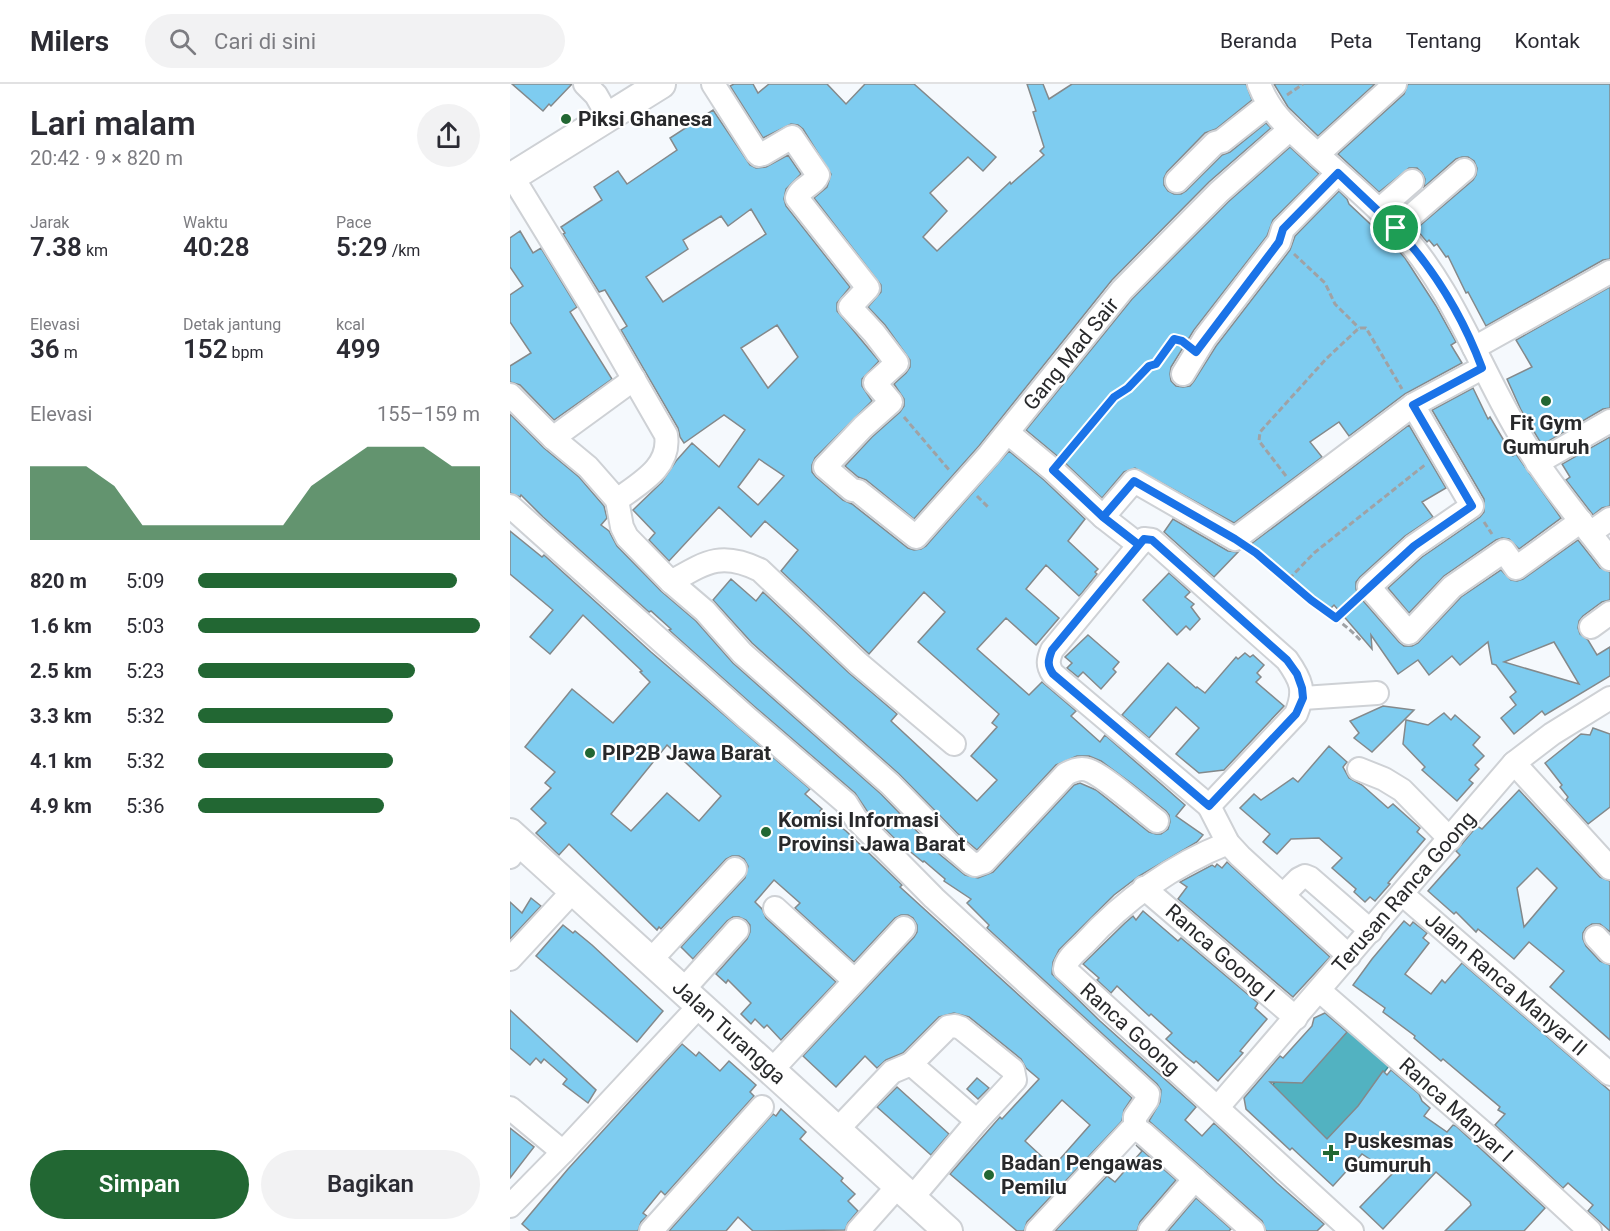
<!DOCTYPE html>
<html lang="id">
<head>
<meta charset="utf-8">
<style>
  :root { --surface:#fff; --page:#f2f2f3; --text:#2b2b33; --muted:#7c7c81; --line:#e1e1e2; --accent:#226733 }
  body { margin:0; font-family:Roboto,sans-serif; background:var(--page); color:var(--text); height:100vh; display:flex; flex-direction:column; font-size:22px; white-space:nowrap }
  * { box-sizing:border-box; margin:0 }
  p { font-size:20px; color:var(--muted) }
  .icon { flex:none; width:33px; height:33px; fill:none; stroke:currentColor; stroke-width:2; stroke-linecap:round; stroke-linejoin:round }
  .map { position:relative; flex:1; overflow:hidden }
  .sheet { display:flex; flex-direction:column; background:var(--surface); width:510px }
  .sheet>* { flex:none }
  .pin { position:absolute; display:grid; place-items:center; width:51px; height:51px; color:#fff; margin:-26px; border:3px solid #fff; border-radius:50%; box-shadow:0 2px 6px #0007 }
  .round { display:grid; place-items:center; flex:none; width:63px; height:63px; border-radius:32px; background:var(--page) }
  .headline { display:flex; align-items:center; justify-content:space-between; height:102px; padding:0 30px }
  h1 { font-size:33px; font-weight:600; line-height:45px }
  .stats { display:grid; grid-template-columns:repeat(3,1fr); gap:9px; height:102px; padding:6px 30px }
  .stats div { display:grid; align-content:center }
  .stats b { font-size:26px; font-weight:600 }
  .stats small { font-size:16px; font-weight:400 }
  .stats p { font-size:16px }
  .chart { height:168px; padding:12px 30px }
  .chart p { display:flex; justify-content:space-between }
  .chart svg { width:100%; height:108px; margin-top:6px; fill:var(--accent); opacity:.7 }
  .action { display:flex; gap:12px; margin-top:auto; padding:12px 30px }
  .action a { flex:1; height:69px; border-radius:36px; background:var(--accent); color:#fff; font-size:24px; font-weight:600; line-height:69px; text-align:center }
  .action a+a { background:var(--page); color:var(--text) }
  ul { padding:0 30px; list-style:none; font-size:20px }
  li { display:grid; grid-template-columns:96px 72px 1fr; align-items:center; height:45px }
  li i { height:15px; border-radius:8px; background:var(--accent) }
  header { display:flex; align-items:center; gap:36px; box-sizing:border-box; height:84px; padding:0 30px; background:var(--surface); border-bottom:2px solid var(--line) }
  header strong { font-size:28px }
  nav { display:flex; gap:33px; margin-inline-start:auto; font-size:21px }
  .search { width:420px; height:54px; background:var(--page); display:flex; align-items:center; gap:15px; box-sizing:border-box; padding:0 21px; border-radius:33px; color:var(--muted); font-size:22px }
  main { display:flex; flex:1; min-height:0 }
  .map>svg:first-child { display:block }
  .water { fill:#52b2c1; stroke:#458994; stroke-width:1.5 }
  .building { fill:#7eccf0; stroke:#84898b; stroke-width:1.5; fill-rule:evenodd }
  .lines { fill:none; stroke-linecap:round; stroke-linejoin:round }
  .minor-casing { stroke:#ced1d5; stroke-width:26 }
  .major-casing { stroke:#ced1d5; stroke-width:32 }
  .path { stroke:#9fa2a5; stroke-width:3; stroke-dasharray:6 3; stroke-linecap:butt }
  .minor { stroke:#fff; stroke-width:22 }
  .major { stroke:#fff; stroke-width:28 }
  .route-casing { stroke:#fff; stroke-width:12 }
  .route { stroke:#1a73e8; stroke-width:8 }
  .poi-dot { fill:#226733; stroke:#fff; stroke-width:2 }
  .labels { text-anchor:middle; stroke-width:4.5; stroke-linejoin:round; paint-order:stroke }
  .poi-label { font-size:21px; font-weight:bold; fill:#28292b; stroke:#fff; text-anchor:start }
  .street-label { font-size:21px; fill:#28292b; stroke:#fff }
</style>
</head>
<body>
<header>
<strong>Milers</strong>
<div class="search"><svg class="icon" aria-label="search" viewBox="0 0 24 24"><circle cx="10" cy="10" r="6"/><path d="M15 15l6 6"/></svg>Cari di sini</div>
<nav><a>Beranda</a><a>Peta</a><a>Tentang</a><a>Kontak</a></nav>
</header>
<main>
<section class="sheet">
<div class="headline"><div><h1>Lari malam</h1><p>20:42 · 9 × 820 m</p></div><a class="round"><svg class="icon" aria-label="share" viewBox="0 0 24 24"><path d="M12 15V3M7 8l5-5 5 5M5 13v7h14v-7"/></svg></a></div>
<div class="stats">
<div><p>Jarak</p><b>7.38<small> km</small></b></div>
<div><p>Waktu</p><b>40:28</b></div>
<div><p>Pace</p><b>5:29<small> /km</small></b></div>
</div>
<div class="stats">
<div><p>Elevasi</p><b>36<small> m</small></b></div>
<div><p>Detak jantung</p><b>152<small> bpm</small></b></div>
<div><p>kcal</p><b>499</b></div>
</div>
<div class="chart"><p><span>Elevasi</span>155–159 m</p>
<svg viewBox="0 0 160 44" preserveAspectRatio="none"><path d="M0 44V14L10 14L20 14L30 22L40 38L50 38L60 38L70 38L80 38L90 38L100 22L110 14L120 6L130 6L140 6L150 14L160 14V44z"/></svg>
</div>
<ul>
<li><b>820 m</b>5:09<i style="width:92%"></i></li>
<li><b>1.6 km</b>5:03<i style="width:100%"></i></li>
<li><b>2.5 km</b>5:23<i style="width:77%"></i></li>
<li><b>3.3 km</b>5:32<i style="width:69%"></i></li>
<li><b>4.1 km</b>5:32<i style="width:69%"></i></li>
<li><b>4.9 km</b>5:36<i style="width:66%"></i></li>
</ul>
<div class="action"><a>Simpan</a><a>Bagikan</a></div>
</section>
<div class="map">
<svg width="1100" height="1147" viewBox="0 0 1100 1147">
  <rect width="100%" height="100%" fill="#f5f9fd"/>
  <polygon class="water" points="817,929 882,978 808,1076 743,1027"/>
  <g class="building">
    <polygon points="2,0 62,0 41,22 39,20 33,27"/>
    <polygon points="224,0 243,0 248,9 259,0 317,0 336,20 355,0 404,0 486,73 473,87 458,73 420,109 437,127 413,153 427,167 500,98 501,100 534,71 530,67 534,63 523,28 526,27 517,0 533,0 539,15 562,0 736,0 742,16 706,45 695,49 657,88 654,94 654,101 658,107 664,110 671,110 676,107 712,71 720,68 756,39 761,44 699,98 602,196 469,362 404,435 356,396 348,393 335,382 362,353 390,328 394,322 394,315 384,300 396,289 400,283 400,276 375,241 358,223 371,208 371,201 304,114 317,103 321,90 293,45 288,41 281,40 253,54 220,2"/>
    <polygon points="764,0 865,0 808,52 778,23"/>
    <polygon points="898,0 1100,0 1100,175 1093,176 976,242 958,208 956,209 938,172 936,173 927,160 924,162 919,156 917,158 906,145 963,96 966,91 967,84 964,77 958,73 952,73 946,75 914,103 915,95 912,89 907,84 899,84 869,108 828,70 894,10"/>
    <path d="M 203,26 L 240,81 L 246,84 L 256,83 L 278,71 L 291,90 L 276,105 L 274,115 L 276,122 L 340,203 L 327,219 L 327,227 L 369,277 L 352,295 L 352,302 L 362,317 L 305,374 L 302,381 L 302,388 L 306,393 L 333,416 L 342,420 L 398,464 L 404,466 L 411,465 L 416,462 L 499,367 L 534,396 L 575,435 L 558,457 L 588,485 L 585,488 L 587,490 L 572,509 L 569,512 L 536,481 L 516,505 L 549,534 L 526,561 L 496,534 L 467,565 L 519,611 L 532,598 L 566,627 L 561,632 L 590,658 L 595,651 L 675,721 L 666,732 L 693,751 L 687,758 L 629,792 L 604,811 L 549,866 L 543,878 L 542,890 L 590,937 L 686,1023 L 675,1036 L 692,1052 L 704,1039 L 767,1099 L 814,1140 L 807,1147 L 756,1147 L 752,1137 L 639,1037 L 650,1018 L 651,1006 L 647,1000 L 477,844 L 479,841 L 457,819 L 461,815 L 434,797 L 435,795 L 414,777 L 413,778 L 386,756 L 357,727 L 345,709 L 245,623 L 159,546 L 161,545 L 141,527 L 139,528 L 33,433 L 11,411 L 10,413 L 0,409 L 0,330 L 34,364 L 69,393 L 94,422 L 97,434 L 91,441 L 99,447 L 107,462 L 151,507 L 186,537 L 223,579 L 371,710 L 428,769 L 455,791 L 468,794 L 483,788 L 564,701 L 570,699 L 586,706 L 639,748 L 646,750 L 651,750 L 658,745 L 660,738 L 659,731 L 656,727 L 621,699 L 591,677 L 579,672 L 567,672 L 546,681 L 467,766 L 447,749 L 389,690 L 242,559 L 203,516 L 221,495 L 246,517 L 253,508 L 339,589 L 387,630 L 381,637 L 467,717 L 487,696 L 461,672 L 487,643 L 482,639 L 489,630 L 408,558 L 435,528 L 414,508 L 359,570 L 271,487 L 288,466 L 255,437 L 241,453 L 209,423 L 159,477 L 139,456 L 145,449 L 123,426 L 152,398 L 166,377 L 182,359 L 209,383 L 235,346 L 214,331 L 174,359 L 170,353 L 168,344 L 111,246 L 117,242 L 95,206 L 89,208 L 53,150 L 55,149 L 51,143 L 92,116 L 84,103 L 108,87 L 117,100 L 167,66 L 160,54 ZM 241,125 L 256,150 L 153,218 L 136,193 L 178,165 L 173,156 L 211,132 L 218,142 ZM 267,241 L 288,273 L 258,304 L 231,264 ZM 249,375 L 274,392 L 248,421 L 228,403 Z"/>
    <polygon points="780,63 809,90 763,136 757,152 684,246 661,283 660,290 661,297 666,302 673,303 680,302 684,297 706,262 780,166 785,152 829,107 837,115 839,120 871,150 872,148 895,174 926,222 946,258 941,261 952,279 895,310 839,352 829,338 800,358 812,373 724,439 625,384 614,388 592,414 552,376 516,346 622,215 718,118"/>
    <polygon points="10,147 23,169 31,164 67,223 60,228 102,295 44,336 10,301 0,298 0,282 21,269 0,238 0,211 13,202 0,183 0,154"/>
    <polygon points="1100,203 1100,324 1093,325 1032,361 1011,326 997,295 1022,283 1006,256"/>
    <polygon points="963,304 978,335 980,333 1003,372 1006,370 1051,434 1009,465 999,455 992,454 986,456 934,492 899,529 878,504 912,473 970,433 974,428 974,415 922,326"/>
    <path d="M 899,341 L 936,404 L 912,418 L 923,433 L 895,452 L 850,493 L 846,498 L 846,505 L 849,512 L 889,558 L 894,562 L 902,562 L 908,559 L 951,513 L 991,486 L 1001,496 L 1007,497 L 1013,495 L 1068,456 L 1090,484 L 1100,488 L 1100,516 L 1092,518 L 1073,532 L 1069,537 L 1068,544 L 1070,550 L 1078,556 L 1087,571 L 1100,563 L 1100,592 L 1035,631 L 1032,627 L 1004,650 L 991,634 L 1006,621 L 1000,613 L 1006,608 L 986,581 L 982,580 L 978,558 L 950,581 L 942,572 L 919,591 L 908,576 L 888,590 L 861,551 L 862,565 L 824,521 L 818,527 L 754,471 L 753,472 L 741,460 ZM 1044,558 L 1069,600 L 994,578 Z"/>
    <polygon points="1100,353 1100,422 1092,424 1083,431 1056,396 1060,393 1052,380"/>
    <polygon points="663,435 718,467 728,468 704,493 654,448"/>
    <path d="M 0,447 L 32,473 L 34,471 L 141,568 L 300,705 L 295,710 L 312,725 L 310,727 L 336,747 L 392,801 L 390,803 L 622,1014 L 614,1026 L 612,1037 L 517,1138 L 514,1147 L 507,1147 L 440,1090 L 490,1033 L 492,1035 L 529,995 L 516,984 L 511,975 L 459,933 L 444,929 L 429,933 L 393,969 L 376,976 L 367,984 L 355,972 L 326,1003 L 293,972 L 404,853 L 407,848 L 407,841 L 403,834 L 398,831 L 391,831 L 385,834 L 344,878 L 285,824 L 290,819 L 264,796 L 245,818 L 252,825 L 256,834 L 326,898 L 271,956 L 257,941 L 254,944 L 245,935 L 241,940 L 231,930 L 241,919 L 218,896 L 216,899 L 206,890 L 237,855 L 240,848 L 240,841 L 236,836 L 229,833 L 223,833 L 217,837 L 183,875 L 171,863 L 235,794 L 238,782 L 234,775 L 229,772 L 222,772 L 216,775 L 151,845 L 149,843 L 147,846 L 59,760 L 49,771 L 26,749 L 36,739 L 21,725 L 41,704 L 35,699 L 45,688 L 15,663 L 62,605 L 103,639 L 140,598 L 130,588 L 132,587 L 73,531 L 40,570 L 20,553 L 43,526 L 0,490 ZM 157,661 L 211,712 L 189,737 L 157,709 L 121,747 L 101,730 ZM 552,1016 L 580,1041 L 543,1083 L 515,1057 Z"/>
    <polygon points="659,489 680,508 675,513 684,520 681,523 690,535 680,546 676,542 667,551 633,516"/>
    <polygon points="578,551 609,578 603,585 606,588 591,605 573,588 568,593 557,584 562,579 555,573"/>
    <polygon points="735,569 740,573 743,571 754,581 747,589 751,593 746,598 774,622 714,686 689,689 666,670 689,644 666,623 639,654 612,631 658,579 686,604 687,603 695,609 726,573 728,575"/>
    <polygon points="873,622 904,626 862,668 844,654 849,649 840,637"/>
    <polygon points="934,629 941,636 945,631 970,653 963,661 974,672 965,681 969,685 959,696 963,699 947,717 912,686 915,683 893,660 896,636 918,641"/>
    <polygon points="1083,644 1100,650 1100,723 1078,740 1056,716 1058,713 1050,703 1052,701 1035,679 1071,650 1080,651"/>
    <polygon points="819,662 837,678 833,683 839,694 852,701 878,724 883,720 910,744 907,748 915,755 878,799 880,800 865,817 860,813 855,818 844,808 846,805 822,784 832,774 809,754 781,755 767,770 753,758 760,750 730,724 744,710 751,716 783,694 788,698"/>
    <path d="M 1009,706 L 1090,793 L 1100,797 L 1100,848 L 1090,840 L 1082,840 L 1076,844 L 1073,849 L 1073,855 L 1076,862 L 1090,877 L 1100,881 L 1100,956 L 1040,903 L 1054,887 L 1019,858 L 1004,875 L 968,845 L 966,848 L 946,828 L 944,830 L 918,807 L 950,771 L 946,767 L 967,742 L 972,745 ZM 1027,784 L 1047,804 L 1014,843 L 1007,804 Z"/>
    <polygon points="717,778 820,873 783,913 668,815 677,803 670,798 702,781 705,783 707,780 712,784"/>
    <polygon points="21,814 31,822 0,855 0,818 12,829"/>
    <polygon points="633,827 668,857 671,854 748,919 745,924 757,935 730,967 733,969 708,997 686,977 684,979 676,973 656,955 662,949 641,930 639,932 607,902 601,909 587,896 589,894 573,880 615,839 623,832 626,836"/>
    <polygon points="894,837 900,842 903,838 917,849 913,854 919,859 895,890 921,910 932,896 935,899 952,879 1100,1007 1100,1147 1078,1127 1083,1121 1058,1099 1053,1104 985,1041 995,1030 988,1026 990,1023 933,975 931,977 904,954 905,952 873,928 875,924 843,901 862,875"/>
    <polygon points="53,841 63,849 65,847 82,861 153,927 127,958 26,872"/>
    <polygon points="0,926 86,1006 78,1019 53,1000 57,995 34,975 31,979 26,974 20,981 0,964"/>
    <polygon points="815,929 837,948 792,999 760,998 817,1055 848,1022 873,987 877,991 881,986 909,1010 912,1017 920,1024 914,1032 937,1048 943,1041 946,1042 1035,1124 1014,1147 935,1147 961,1121 960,1118 926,1088 873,1145 850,1123 882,1090 852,1070 823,1102 782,1064 780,1066 736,1025 734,1014 770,972 773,974 802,942 804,934"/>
    <polygon points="172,960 186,972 189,968 210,987 219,977 246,1001 240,1008 244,1012 155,1111 151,1107 133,1129 137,1132 131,1138 128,1147 20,1147 12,1140 58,1085"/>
    <polygon points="467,994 479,1004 468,1015 457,1005"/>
    <polygon points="387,1003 439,1050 421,1071 367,1023"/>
    <polygon points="271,1025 296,1048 290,1055 333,1094 331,1097 345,1110 338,1117 348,1127 338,1139 335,1146 243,1147 228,1133 216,1147 159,1147 263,1030 266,1032"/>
    <polygon points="0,1044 24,1063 0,1094"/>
    <polygon points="626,1061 666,1096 630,1138 627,1147 545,1147 597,1092 605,1098 632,1067"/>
    <polygon points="686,1114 721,1145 719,1147 658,1147"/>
  </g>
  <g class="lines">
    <defs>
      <g id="minor">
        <polyline points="75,0 86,11 98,32"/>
        <path d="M 203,0 L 247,69 L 249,71 L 253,70 L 282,53 L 308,91 C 305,100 290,104 287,114 L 358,204 L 340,223 L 364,249 L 387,279 L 365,299 L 381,318 L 353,343 L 315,383 L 342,406 L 348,407 L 406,453 L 479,371 L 612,206 L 709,108 L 779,46"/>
        <path d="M 749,0 C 762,34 784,48 809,72 C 835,95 862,118 886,143 C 941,201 967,278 1007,346 C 1033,392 1068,433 1100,475"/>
        <polyline points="808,70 885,0"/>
        <path d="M 2,92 L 81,221 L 156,351 C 161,383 130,399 107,416"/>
        <polyline points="667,97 705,59 712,57 750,27 759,24"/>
        <polyline points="869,126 902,97"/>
        <polyline points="887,144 954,86"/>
        <polyline points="964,264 1100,188"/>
        <polyline points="673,290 695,254 769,158 773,145 828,89"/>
        <path d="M 0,311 L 43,354 L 78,383 L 107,416 L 112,443 L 117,453 L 161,498 L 195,527 L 232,569 L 380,700 L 438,759 L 461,779 L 465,781 L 474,778 L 556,690 C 563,686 570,683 578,686 C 595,692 631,725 647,737"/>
        <polyline points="903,321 962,422 904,462 859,503 899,549 942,503 994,467 1006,484 1071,437"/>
        <polyline points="498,349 543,386 593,433 624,397 725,455 903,321 972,284"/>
        <polyline points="43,354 124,295"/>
        <polyline points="1027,379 1100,337"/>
        <polyline points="0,422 236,633 336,719 346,735 424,814 638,1010 637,1016 625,1033 625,1044"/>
        <polyline points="593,433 629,461"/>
        <polyline points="1080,449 1100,435"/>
        <path d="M 634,455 L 642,456 L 777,576 C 791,596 796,606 786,630 L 699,722 L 543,590 C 537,581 538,576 542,566 Z"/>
        <path d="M 161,498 C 196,478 211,467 250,486 L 348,579 L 444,660"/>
        <polyline points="1081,543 1100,529"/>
        <polyline points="793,614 867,609"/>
        <polyline points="1004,679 1100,784"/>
        <polyline points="849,685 874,695 892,706 940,755"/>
        <polyline points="699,722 718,759 730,772 839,872"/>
        <path d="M 718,759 C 663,781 614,816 574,860 C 567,867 556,875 555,885 L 842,1147"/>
        <polyline points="0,773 10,758"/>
        <polyline points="634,804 786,934"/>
        <polyline points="892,810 1100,990"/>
        <polyline points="773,811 789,795 795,792 800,794 861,847"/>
        <polyline points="265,824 344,896"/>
        <polyline points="1086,853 1100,868"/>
        <polyline points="0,875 63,807"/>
        <polyline points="140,877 225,785"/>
        <polyline points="173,906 227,846"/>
        <polyline points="810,907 976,1051 1080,1147"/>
        <polyline points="401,980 438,943 445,942 451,944 503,986 505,996 467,1037 402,1114"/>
        <polyline points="262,986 394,844"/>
        <polyline points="708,1023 1004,679 1042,650 1100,614"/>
        <polyline points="0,1024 53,1068"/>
        <polyline points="327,1046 382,988 401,980 467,1037"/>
        <polyline points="0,1122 53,1068 190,921"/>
        <polyline points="141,1147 252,1023"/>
        <polyline points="348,1147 388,1102"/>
        <polyline points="527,1147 620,1047 625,1044 634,1050 743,1147"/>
        <polyline points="640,1147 685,1095"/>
      </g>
      <g id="major">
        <polyline points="0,94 151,0"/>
        <polyline points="0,749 438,1147"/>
      </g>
    </defs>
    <use href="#minor" class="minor-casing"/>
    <use href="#major" class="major-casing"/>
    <g class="path">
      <polyline points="777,11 793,0"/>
      <polyline points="784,170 815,199 825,220 849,244"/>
      <polyline points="394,333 440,387"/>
      <polyline points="555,371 604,313 618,304 639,282 646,280 664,255 670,256"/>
      <polyline points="776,392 749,357 750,348 816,275 849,244 856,244 892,305"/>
      <polyline points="467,412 479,424"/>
      <polyline points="974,438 982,450"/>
      <path d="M 742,466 C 763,480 781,498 800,515 C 817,529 836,540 851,557"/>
      <polyline points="779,495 804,469 916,380"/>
      <polyline points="826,534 844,517"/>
    </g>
    <use href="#minor" class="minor"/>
    <use href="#major" class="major"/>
  </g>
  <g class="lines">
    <defs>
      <path id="route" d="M 886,144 L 828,89 L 773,145 L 769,158 L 686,268 L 672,257 L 664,255 L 646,280 L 639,282 L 618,304 L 604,313 L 543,386 L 593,433 L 629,461 L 542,566 C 538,576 537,581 543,590 L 699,722 L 786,630 L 793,614 L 792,604 L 787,590 L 777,576 L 642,456 L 634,455 L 629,461 L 593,433 L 624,397 L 725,455 L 746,469 L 801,516 L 826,534 L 904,462 L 962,422 L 903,321 L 972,284 C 953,233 923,184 886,144"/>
    </defs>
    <use href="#route" class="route-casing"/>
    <use href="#route" class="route"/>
  </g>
  <g class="poi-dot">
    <circle cx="56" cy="35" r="6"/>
    <circle cx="1036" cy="317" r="6"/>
    <circle cx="80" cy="669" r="6"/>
    <circle cx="256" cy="748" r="6"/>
    <path d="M818 1060h6v6h6v6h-6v6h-6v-6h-6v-6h6z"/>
    <circle cx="479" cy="1091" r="6"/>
  </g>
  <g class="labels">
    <g class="poi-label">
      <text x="68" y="42">Piksi Ghanesa</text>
      <text x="1036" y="346" text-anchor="middle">Fit Gym<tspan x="1036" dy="24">Gumuruh</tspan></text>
      <text x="92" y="676">PIP2B Jawa Barat</text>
      <text x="268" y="743">Komisi Informasi<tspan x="268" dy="24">Provinsi Jawa Barat</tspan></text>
      <text x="834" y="1064">Puskesmas<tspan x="834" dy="24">Gumuruh</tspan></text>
      <text x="491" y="1086">Badan Pengawas<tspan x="491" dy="24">Pemilu</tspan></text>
    </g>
    <g class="street-label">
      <text transform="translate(561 270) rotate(-51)" y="7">Gang Mad Sair</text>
      <text transform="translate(894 808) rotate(-49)" y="7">Terusan Ranca Goong</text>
      <text transform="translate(710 869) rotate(41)" y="7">Ranca Goong I</text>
      <text transform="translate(996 900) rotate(41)" y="7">Jalan Ranca Manyar II</text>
      <text transform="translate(620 945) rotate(42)" y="7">Ranca Goong</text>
      <text transform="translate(219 948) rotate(42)" y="7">Jalan Turangga</text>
      <text transform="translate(946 1026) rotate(42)" y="7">Ranca Manyar I</text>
    </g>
  </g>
</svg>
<div class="pin" style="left:886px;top:144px;background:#1e9e55"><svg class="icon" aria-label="arrive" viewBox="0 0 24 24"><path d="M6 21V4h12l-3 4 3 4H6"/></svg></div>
</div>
</main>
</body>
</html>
